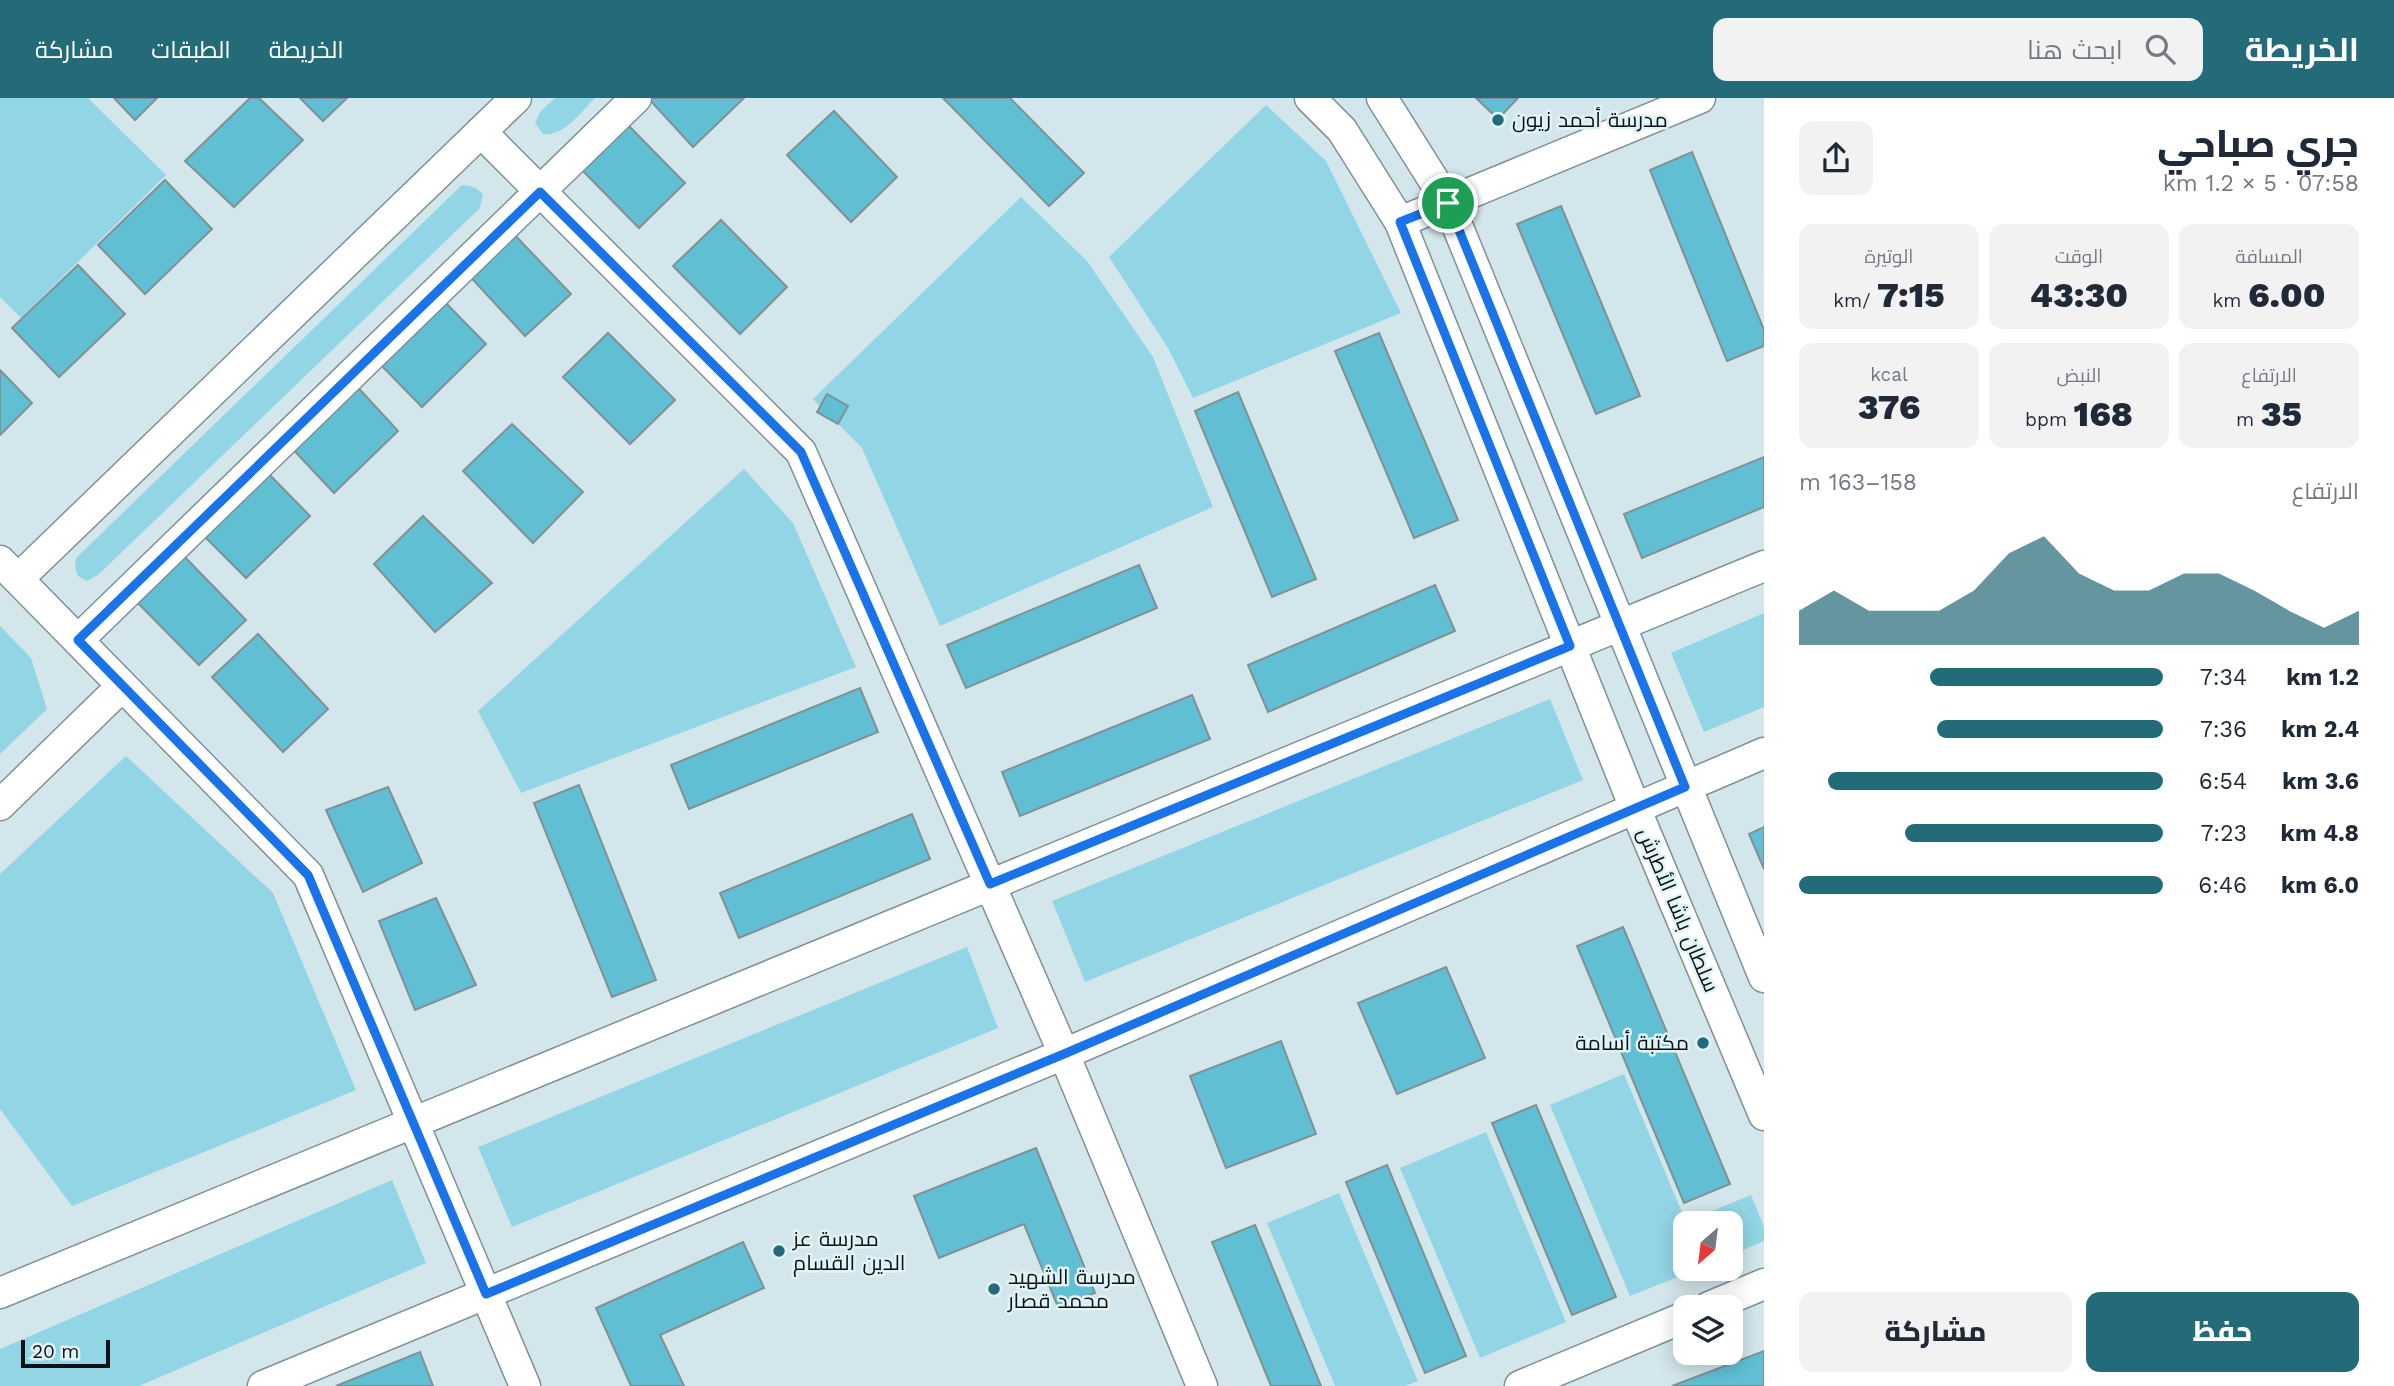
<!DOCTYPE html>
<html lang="ar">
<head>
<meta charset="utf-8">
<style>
  :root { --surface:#fff; --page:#f2f2f3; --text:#1f2937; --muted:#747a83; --accent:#246b79 }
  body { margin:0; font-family:"Work Sans",Cairo,sans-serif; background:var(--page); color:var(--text); direction:rtl; height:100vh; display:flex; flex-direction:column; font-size:26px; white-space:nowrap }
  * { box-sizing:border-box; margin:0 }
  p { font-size:23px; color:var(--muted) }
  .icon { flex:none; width:38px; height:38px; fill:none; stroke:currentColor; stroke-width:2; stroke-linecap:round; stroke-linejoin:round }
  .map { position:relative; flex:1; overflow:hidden; direction:ltr }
  .drawer { display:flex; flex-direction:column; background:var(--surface); width:630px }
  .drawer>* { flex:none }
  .needle { width:46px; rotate:208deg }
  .fabs { position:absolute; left:1673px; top:1113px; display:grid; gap:14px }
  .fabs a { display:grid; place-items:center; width:70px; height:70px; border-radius:14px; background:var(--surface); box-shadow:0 4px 18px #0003; font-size:35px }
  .scale { position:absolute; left:21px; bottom:18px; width:89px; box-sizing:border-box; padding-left:7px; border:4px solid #0d1315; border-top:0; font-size:19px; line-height:24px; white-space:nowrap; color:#0d1315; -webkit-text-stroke:5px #e0f4f8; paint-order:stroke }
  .pin { position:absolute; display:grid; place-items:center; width:60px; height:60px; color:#fff; margin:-30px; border:4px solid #fff; border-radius:50%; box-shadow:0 2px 7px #0007 }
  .round { display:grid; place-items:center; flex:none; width:74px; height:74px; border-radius:14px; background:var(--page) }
  .head { display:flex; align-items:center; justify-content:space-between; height:119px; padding:0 35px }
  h1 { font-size:38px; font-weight:800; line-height:52px }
  .metrics { display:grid; grid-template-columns:repeat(3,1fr); gap:10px; height:119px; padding:7px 35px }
  .metrics div { display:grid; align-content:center; border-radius:14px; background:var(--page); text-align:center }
  .metrics b { font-size:35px; font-weight:800 }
  .metrics small { font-size:19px; font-weight:400 }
  .metrics p { font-size:19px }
  .chart { height:196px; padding:14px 35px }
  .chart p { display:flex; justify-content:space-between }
  .chart svg { width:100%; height:126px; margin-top:7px; fill:var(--accent); opacity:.7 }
  .cta { display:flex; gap:14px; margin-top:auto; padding:14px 35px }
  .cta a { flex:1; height:80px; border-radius:14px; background:var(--accent); color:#fff; font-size:28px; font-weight:800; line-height:80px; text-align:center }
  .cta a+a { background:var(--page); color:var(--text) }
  ul { padding:0 35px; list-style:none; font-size:23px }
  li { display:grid; grid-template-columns:112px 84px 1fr; align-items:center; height:52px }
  li i { height:18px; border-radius:9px; background:var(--accent) }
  header { display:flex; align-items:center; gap:42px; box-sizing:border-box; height:98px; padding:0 35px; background:var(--accent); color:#fff }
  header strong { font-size:33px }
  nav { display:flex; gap:38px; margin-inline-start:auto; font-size:24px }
  .search { width:490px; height:63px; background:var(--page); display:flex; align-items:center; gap:18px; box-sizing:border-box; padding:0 24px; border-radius:14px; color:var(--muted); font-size:26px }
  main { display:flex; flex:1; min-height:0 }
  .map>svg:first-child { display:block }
  .green { fill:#92d6e6 }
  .building { fill:#61bfd4; stroke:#7f9195; stroke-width:2 }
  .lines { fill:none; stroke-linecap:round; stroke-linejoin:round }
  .minor-casing { stroke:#7f9195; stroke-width:33 }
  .minor { stroke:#fff; stroke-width:30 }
  .route-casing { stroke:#fff; stroke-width:14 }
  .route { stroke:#1a73e8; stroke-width:9 }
  .poi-dot { fill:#246b79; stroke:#e0f4f8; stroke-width:2.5 }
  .labels { text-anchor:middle; stroke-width:5; stroke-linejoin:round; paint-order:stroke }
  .poi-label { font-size:21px; fill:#0d1315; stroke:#e0f4f8; text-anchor:start }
  .street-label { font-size:21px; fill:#0d1315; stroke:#e0f4f8 }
</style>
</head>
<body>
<header>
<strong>الخريطة</strong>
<div class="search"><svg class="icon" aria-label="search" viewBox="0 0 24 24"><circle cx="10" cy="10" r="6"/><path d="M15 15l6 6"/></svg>ابحث هنا</div>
<nav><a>الخريطة</a><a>الطبقات</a><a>مشاركة</a></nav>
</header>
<main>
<section class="drawer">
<div class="head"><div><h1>جري صباحي</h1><p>07:58 · 5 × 1.2 km</p></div><a class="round"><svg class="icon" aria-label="share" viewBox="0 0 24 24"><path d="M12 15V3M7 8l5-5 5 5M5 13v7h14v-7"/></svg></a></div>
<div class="metrics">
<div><p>المسافة</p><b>6.00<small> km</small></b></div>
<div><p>الوقت</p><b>43:30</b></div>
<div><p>الوتيرة</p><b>7:15<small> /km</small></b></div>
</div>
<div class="metrics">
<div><p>الارتفاع</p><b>35<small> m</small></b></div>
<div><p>النبض</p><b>168<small> bpm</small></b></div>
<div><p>kcal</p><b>376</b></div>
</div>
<div class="chart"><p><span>الارتفاع</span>158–163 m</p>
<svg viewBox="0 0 160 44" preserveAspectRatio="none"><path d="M0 44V32L10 25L20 32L30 32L40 32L50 25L60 12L70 6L80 19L90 25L100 25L110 19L120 19L130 25L140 32L150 38L160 32V44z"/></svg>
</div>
<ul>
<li><b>1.2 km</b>7:34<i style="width:64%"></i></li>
<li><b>2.4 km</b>7:36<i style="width:62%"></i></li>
<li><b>3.6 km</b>6:54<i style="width:92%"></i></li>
<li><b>4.8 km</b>7:23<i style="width:71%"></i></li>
<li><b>6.0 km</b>6:46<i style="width:100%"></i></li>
</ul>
<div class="cta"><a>حفظ</a><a>مشاركة</a></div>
</section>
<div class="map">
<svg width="1764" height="1288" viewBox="0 0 1764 1288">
  <rect width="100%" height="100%" fill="#d3e6eb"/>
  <g class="green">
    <polygon points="0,0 88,0 166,77 21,220 0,199"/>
    <path d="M 555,0 L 595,0 C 582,13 564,39 543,36 L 535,25 L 540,14 Z"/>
    <polygon points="1266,7 1326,63 1401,215 1193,300 1168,250 1109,159"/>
    <path d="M 462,87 C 471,88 477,89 483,97 L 480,110 L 98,477 L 87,483 L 78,478 L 75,470 L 76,460 Z"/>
    <polygon points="1021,99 1087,163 1153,259 1213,409 940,528 862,350 813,301"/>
    <polygon points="744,371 793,425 856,569 521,695 478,613"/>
    <polygon points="1764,515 1764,609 1704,634 1671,555"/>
    <polygon points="0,528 31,560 47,611 0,656"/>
    <polygon points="1550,601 1583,682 1085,884 1052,803"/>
    <polygon points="126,658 273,795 356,992 72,1108 0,1011 0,776"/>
    <polygon points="967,849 998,930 512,1129 478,1049"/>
    <polygon points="1624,976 1686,1124 1751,1097 1764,1129 1764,1143 1731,1157 1731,1125 1685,1125 1685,1171 1698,1171 1630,1198 1550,1007"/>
    <polygon points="1486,1034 1566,1224 1480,1260 1400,1070"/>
    <polygon points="392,1082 426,1165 139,1288 0,1288 0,1251"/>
    <polygon points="1339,1095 1418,1283 1405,1288 1335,1288 1267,1125"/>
  </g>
  <g class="building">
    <polygon points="114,0 157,0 135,22"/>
    <polygon points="250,0 259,0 303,42 234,109 185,63"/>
    <polygon points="300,0 347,0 323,23"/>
    <polygon points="648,0 744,0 693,49"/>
    <polygon points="943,0 1010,0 1084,75 1049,108"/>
    <polygon points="1476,0 1518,0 1498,21"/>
    <polygon points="834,13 897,79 851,124 787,57"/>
    <polygon points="624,23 685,85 639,130 578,68"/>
    <polygon points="1692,54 1764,232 1764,248 1727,263 1650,72"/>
    <polygon points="165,82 212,131 145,196 98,147"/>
    <polygon points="1561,108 1640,298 1596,316 1517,126"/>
    <polygon points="721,122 787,189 740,236 673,168"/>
    <polygon points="509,131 571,196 525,238 465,173"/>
    <polygon points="78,167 125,216 59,279 12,230"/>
    <polygon points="439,198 486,246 422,309 375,261"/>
    <polygon points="608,235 675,302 630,346 563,279"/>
    <polygon points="1379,235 1458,422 1414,440 1335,253"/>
    <polygon points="0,272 32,305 0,337"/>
    <polygon points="352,283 398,333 334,395 288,346"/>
    <polygon points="1238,294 1316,481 1272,499 1195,313"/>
    <polygon points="827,296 848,308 838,326 817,314"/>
    <polygon points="512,326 583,394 533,445 463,373"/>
    <polygon points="1764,359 1764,409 1642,460 1624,416"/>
    <polygon points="263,370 310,418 246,480 199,433"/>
    <polygon points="423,418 492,485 435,534 374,466"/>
    <polygon points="179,453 246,522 199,567 132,499"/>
    <polygon points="1139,467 1157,510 966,590 947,547"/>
    <polygon points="1435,487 1455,533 1268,614 1248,567"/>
    <polygon points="258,536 328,611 283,654 212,579"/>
    <polygon points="860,590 878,634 689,711 671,667"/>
    <polygon points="1192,597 1210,641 1020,718 1002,674"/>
    <polygon points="579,687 656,882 612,899 534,705"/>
    <polygon points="388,689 422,765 363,794 326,712"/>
    <polygon points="912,716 930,761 739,840 720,795"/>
    <polygon points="1764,729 1764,771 1749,736"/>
    <polygon points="436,800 476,887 415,912 379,823"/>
    <polygon points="1623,829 1730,1086 1684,1105 1577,848"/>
    <polygon points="1446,869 1485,960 1397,996 1358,905"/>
    <polygon points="1281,943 1316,1036 1226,1070 1190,978"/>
    <polygon points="1536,1007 1616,1199 1572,1217 1492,1025"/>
    <polygon points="1036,1050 1095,1195 1058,1209 1024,1126 939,1160 914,1098"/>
    <polygon points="1387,1067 1466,1258 1425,1275 1346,1084"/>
    <polygon points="1255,1127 1321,1288 1271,1288 1212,1144"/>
    <polygon points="743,1144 764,1190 660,1237 684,1288 631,1288 596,1210"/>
    <polygon points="1764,1253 1764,1288 1672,1288"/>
    <polygon points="420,1254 433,1288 336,1288"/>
  </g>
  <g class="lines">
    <defs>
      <g id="minor">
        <polyline points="1310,0 1342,32 1400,124 1635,710 1764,1017"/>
        <polyline points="1382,0 1448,105 1764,879"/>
        <polyline points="481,34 801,354 1064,956 1202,1288"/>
        <polyline points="1400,124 1700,0"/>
        <polyline points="0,463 308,777 525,1288"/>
        <polyline points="18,481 516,0"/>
        <polyline points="78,542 636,0"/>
        <polyline points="0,707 122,588"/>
        <polyline points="0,1195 1764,468"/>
        <polyline points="1709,1209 1764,1186"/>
        <polyline points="263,1288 1064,956 1764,655"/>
        <polyline points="1520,1288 1685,1219"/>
      </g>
    </defs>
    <use href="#minor" class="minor-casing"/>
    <use href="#minor" class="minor"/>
  </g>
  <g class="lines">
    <defs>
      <polygon id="route" points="540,94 801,354 990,786 1570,548 1400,124 1448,105 1685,689 1064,956 486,1196 308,777 78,542"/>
    </defs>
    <use href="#route" class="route-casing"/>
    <use href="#route" class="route"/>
  </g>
  <g class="poi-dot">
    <circle cx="1498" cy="22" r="7"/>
    <circle cx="1703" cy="945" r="7"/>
    <circle cx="779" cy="1153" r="7"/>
    <circle cx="994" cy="1191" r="7"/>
  </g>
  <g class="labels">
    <g class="poi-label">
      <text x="1512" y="29">مدرسة أحمد زيون</text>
      <text x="1689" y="952" text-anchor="end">مكتبة أسامة</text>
      <text x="793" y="1148">مدرسة عز<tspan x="793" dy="24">الدين القسام</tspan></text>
      <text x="1008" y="1186">مدرسة الشهيد<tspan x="1008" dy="24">محمد قصار</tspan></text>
    </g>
    <g class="street-label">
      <text transform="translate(1678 812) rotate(67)" y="7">سلطان باشا الأطرش</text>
    </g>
  </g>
</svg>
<div class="fabs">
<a><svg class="needle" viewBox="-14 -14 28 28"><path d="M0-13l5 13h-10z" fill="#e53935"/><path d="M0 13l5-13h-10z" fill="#747a83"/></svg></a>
<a><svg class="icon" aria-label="layers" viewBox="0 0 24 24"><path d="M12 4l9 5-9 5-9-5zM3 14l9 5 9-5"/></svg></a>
</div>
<div class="scale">20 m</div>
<div class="pin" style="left:1448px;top:105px;background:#1e9e55"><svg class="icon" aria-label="arrive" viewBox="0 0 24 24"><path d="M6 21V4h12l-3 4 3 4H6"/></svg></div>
</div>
</main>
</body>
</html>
